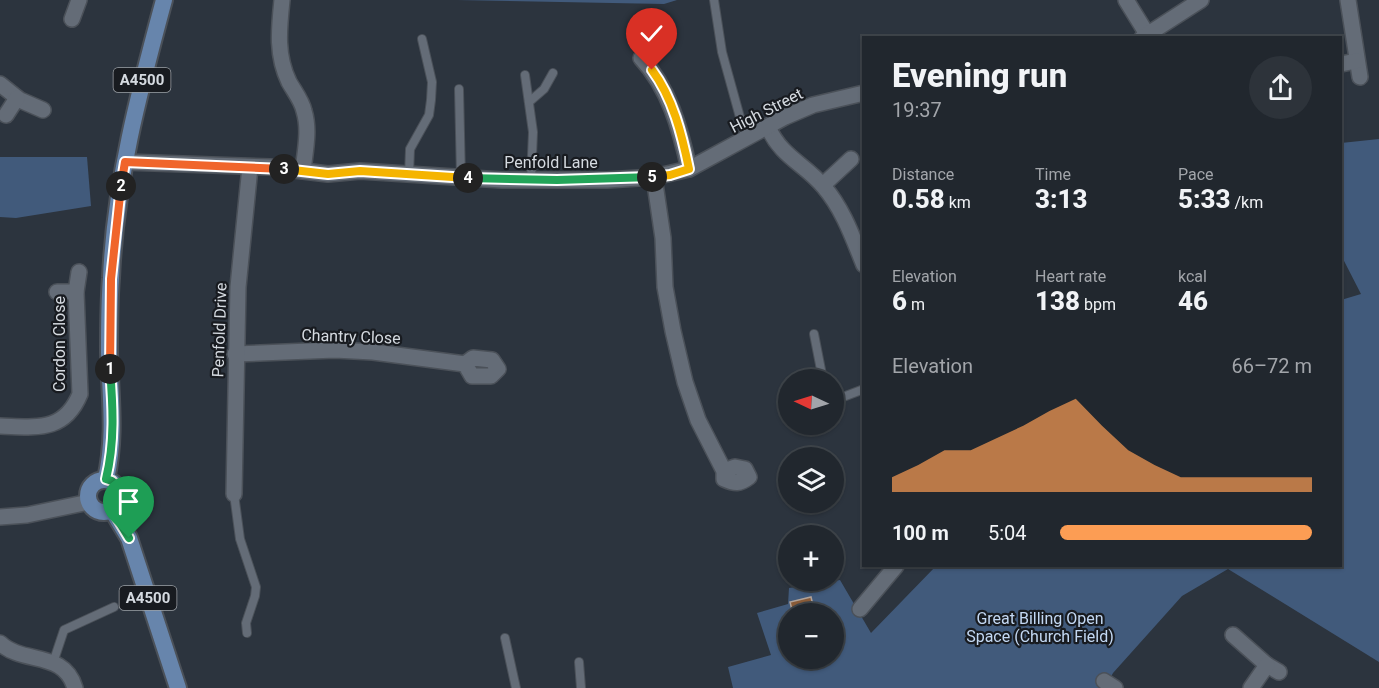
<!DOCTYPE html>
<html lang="en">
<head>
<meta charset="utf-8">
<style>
  :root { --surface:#21272e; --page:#2d333a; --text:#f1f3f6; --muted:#a2a5aa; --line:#3e444a; --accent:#fc9d54 }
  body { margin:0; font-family:Roboto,sans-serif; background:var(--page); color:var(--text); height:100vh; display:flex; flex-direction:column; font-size:22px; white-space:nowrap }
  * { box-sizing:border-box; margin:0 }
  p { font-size:20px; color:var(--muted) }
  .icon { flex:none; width:33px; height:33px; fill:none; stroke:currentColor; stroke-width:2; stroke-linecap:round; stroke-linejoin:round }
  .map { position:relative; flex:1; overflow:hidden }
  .details { position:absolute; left:862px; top:36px; width:480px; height:531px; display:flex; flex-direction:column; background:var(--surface); border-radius:0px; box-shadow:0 2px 4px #0004,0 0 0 2px var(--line) }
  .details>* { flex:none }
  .needle { width:39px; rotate:274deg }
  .buttons { position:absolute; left:778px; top:369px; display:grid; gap:12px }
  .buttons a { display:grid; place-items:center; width:66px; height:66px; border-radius:50%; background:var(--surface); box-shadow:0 2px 4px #0004,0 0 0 2px var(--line); font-size:30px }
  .pin { position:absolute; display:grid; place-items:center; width:51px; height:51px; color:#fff; margin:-62px -26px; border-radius:50% 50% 50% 0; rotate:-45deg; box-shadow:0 0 6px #0007 }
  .pin .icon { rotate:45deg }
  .km { position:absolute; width:30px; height:30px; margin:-15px; border-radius:50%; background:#222; color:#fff; font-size:16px; line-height:30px; text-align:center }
  .round { display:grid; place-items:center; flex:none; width:63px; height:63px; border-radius:32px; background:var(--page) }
  .summary { display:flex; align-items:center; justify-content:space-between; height:102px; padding:0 30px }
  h1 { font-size:33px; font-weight:800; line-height:45px }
  .metrics { display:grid; grid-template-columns:repeat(3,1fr); gap:9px; height:102px; padding:6px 30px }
  .metrics div { display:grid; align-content:center }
  .metrics b { font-size:26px; font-weight:800 }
  .metrics small { font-size:16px; font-weight:400 }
  .metrics p { font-size:16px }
  .chart { height:168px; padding:12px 30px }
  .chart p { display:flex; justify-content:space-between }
  .chart svg { width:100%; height:108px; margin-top:6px; fill:var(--accent); opacity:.7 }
  ul { padding:0 30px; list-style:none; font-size:20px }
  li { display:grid; grid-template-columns:96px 72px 1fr; align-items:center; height:45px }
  li i { height:15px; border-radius:8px; background:var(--accent) }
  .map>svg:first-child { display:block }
  .green { fill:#415a7b; fill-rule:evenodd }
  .building { fill:#895b38; stroke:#b0a299; stroke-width:1.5 }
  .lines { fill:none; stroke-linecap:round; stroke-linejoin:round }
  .service-casing { stroke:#4b5159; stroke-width:10 }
  .minor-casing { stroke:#4b5159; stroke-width:18 }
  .primary-casing { stroke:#4b5159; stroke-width:20 }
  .service { stroke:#646c77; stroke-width:8 }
  .minor { stroke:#646c77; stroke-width:15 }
  .primary { stroke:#6785ac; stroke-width:16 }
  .split-1-casing { stroke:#fff; stroke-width:12 }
  .split-2-casing { stroke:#fff; stroke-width:12 }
  .split-3-casing { stroke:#fff; stroke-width:12 }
  .split-4-casing { stroke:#fff; stroke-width:12 }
  .split-5-casing { stroke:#fff; stroke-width:12 }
  .split-6-casing { stroke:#fff; stroke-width:12 }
  .split-1 { stroke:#22a559; stroke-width:8 }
  .split-2 { stroke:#f0652b; stroke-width:8 }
  .split-3 { stroke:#f0652b; stroke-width:8 }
  .split-4 { stroke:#f5b400; stroke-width:8 }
  .split-5 { stroke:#22a559; stroke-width:8 }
  .split-6 { stroke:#f5b400; stroke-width:8 }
  .labels { text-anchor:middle; stroke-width:4.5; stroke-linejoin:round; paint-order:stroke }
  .shield { fill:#181b20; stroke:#9ca1a6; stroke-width:1.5 }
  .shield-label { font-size:15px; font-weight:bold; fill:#d5dae0 }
  .street-label { font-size:16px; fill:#d5dae0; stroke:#181b20 }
  .park-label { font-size:16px; fill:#c3d8f3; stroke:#181b20 }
</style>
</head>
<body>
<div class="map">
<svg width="1379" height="688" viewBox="0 0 1379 688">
  <rect width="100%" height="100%" fill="#2c343e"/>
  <g class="green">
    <polygon points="457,0 677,0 664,4"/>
    <path d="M 1379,139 L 1379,662 L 1228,569 L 1182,596 L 1113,673 L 1105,688 L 733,688 L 728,667 L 771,655 L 757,613 L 788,604 L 789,588 L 840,580 L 871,633 L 936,566 L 1341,566 L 1341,300 L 1361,294 L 1341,255 L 1341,143 ZM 789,614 L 834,614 L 834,658 L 789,658 Z"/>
    <polygon points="0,157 87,157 91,206 16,218 0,217"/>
  </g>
  <polygon class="building" points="811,597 815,614 793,614 790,602"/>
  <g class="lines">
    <defs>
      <g id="service">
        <polyline points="714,0 722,52 746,139"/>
        <polyline points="525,75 533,132 531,180"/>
        <polyline points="459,89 461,178"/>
        <polyline points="529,102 544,89 553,73"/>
        <polyline points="409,175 410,149 429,115 431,100 432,82 422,39"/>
        <polyline points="814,334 823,380"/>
        <polyline points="834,394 843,397 864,389"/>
        <polyline points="234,494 240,539 256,587 255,596 246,623 247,633"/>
        <polyline points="505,638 516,688"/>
        <polyline points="579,662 581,688"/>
        <polyline points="53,663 64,630 114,607"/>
      </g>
      <g id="minor">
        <path d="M 282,0 C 279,29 276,55 289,82 C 294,91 302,101 304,111 C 310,130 305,151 303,171"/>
        <polyline points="1126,0 1147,34"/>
        <polyline points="1348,0 1360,77"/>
        <polyline points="72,19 79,0"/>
        <polyline points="1142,38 1201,0"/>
        <path d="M 641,58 C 669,88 680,128 689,169"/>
        <polyline points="1341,64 1356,61"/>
        <polyline points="0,84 20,100 43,110"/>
        <polyline points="6,115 17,98"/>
        <path d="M 768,127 C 782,158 804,163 824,187 C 843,209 853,238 864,265"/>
        <polyline points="125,162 270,167 328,174 360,171 502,180 607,180 654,177 689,169 785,117 813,105 864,93"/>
        <path d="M 654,177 L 663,238 L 665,287 L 673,331 L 685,382 L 698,420 L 724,471 L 735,467 L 745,469 L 749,477 C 740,484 735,484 724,479 L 724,471"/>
        <polyline points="823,185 851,159"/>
        <polyline points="57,292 76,292"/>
        <polyline points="235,354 335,350 373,352 465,364 473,358 492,360 498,369 491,376 472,376 465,364"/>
        <path d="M 0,426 C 35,427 64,433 80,394 L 76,292 L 79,272"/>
        <polyline points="234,494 238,287 250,167"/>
        <polyline points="0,517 27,515 89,502"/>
        <polyline points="860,609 896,566"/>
        <polyline points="1233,635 1267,665 1279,672"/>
        <path d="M 0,643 C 23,665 64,650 75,688"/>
        <polyline points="1104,681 1115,688"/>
        <polyline points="1251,688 1267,665"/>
      </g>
      <g id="primary">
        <path d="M 106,479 C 116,435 110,397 109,352 C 109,327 109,303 111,278 C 115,183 139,92 164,0"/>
        <circle cx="104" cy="496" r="16"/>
        <polyline points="112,510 129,538 178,688"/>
      </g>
    </defs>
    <use href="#service" class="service-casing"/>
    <use href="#minor" class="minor-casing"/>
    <use href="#primary" class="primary-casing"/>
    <use href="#service" class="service"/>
    <use href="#minor" class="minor"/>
    <use href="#primary" class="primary"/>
  </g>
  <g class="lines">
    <defs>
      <path id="split-1" d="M 110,369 C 113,407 115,442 106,479 L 112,481 L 120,489 L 120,501 L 112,510 L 129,538"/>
      <polyline id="split-2" points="110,369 111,279 121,186"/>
      <polyline id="split-3" points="121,186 125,162 284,169"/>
      <polyline id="split-4" points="284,169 328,174 360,171 468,178"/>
      <polyline id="split-5" points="468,178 557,180 652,177"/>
      <path id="split-6" d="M 652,177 L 670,175 L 689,169 C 682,135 673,98 652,70"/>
    </defs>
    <use href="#split-1" class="split-1-casing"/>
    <use href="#split-2" class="split-2-casing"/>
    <use href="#split-3" class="split-3-casing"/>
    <use href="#split-4" class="split-4-casing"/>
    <use href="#split-5" class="split-5-casing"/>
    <use href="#split-6" class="split-6-casing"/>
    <use href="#split-1" class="split-1"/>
    <use href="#split-2" class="split-2"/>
    <use href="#split-3" class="split-3"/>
    <use href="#split-4" class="split-4"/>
    <use href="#split-5" class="split-5"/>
    <use href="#split-6" class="split-6"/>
  </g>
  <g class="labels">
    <g class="shield">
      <rect x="113.5" y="68" width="57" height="24" rx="4.5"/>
      <rect x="119.5" y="586" width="57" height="24" rx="4.5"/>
    </g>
    <g class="shield-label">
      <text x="142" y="85">A4500</text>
      <text x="148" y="603">A4500</text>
    </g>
    <g class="street-label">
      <text transform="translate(766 110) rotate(-27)" y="6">High Street</text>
      <text x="551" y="168">Penfold Lane</text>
      <text transform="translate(219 330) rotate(-88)" y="6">Penfold Drive</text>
      <text transform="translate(351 336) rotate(2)" y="6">Chantry Close</text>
      <text transform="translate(59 344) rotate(-90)" y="6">Cordon Close</text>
    </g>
    <g class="park-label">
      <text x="1040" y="624">Great Billing Open<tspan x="1040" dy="18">Space (Church Field)</tspan></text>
    </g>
  </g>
</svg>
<div class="buttons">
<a><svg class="needle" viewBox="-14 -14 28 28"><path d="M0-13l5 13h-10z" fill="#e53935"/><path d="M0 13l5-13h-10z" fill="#a2a5aa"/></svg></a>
<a><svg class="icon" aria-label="layers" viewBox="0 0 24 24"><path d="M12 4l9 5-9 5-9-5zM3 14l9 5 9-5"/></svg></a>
<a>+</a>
<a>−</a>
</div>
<div class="pin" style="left:129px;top:538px;background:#1e9e55"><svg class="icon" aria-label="arrive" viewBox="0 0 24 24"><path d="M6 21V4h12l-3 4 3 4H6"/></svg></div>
<div class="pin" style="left:652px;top:70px;background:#d93025"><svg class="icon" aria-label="check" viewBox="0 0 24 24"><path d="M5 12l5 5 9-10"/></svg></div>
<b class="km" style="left:110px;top:369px">1</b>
<b class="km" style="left:121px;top:186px">2</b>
<b class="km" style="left:284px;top:169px">3</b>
<b class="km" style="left:468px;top:178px">4</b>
<b class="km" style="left:652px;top:177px">5</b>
<section class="details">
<div class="summary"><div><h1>Evening run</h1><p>19:37</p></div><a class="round"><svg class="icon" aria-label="share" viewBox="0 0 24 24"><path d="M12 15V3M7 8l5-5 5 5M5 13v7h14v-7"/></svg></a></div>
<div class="metrics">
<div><p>Distance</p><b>0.58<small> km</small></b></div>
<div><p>Time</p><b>3:13</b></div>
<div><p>Pace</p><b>5:33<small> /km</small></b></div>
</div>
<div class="metrics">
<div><p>Elevation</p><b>6<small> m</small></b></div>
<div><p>Heart rate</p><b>138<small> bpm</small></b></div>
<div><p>kcal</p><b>46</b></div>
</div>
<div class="chart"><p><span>Elevation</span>66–72 m</p>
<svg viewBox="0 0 160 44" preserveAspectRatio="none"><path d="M0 44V38L10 33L20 27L30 27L40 22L50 17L60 11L70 6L80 17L90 27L100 33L110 38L120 38L130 38L140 38L150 38L160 38V44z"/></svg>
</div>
<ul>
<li><b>100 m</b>5:04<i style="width:100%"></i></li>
</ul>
</section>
</div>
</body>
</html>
